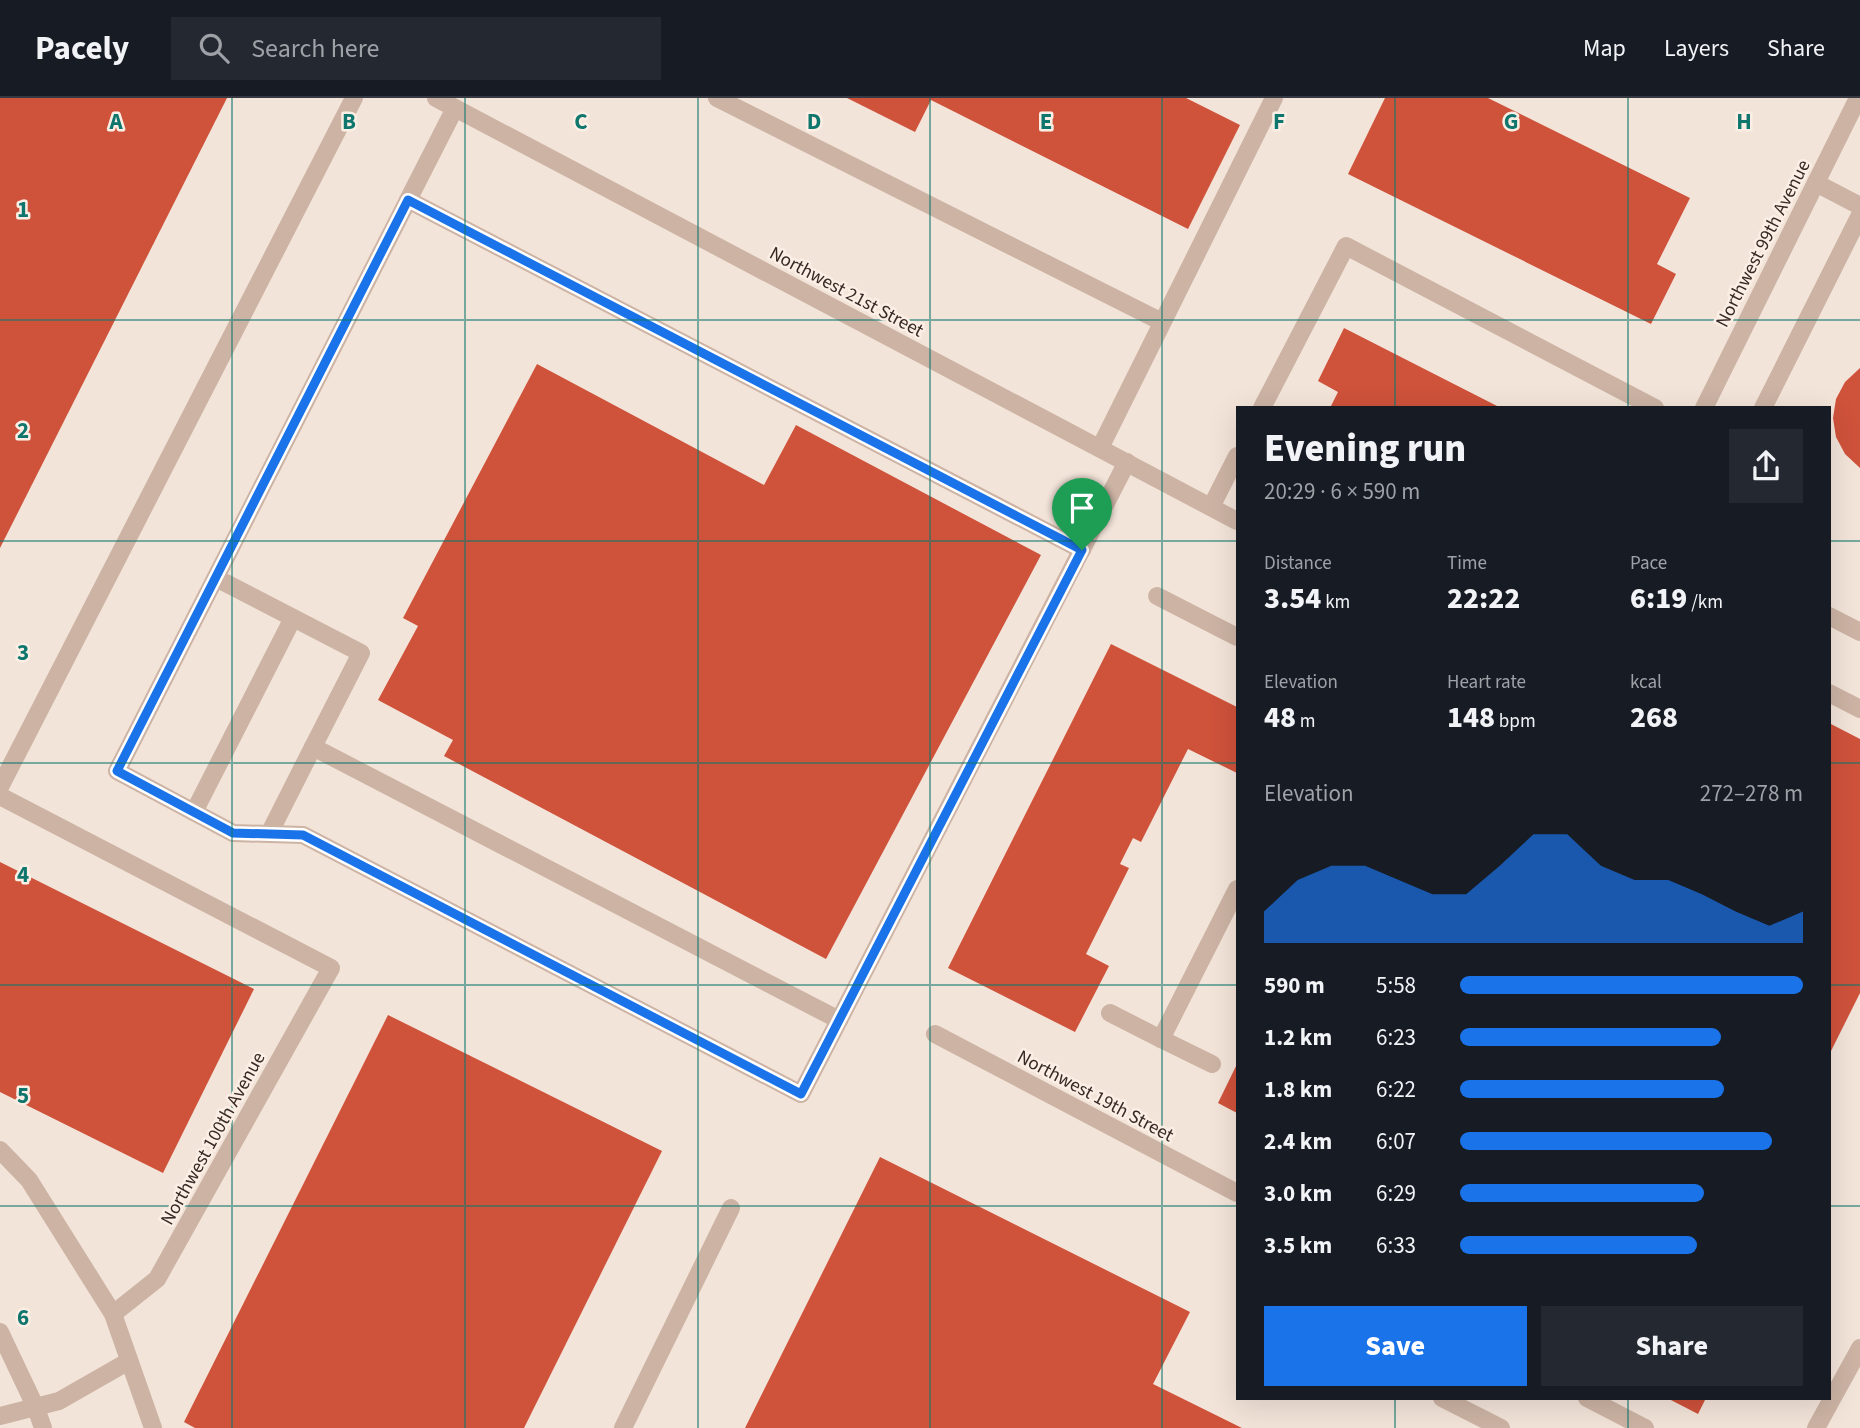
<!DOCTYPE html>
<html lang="en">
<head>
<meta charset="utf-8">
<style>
  :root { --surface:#171b24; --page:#242831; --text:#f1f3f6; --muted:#9ea1a6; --line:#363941; --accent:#1a73e8 }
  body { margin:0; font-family:"Source Sans 3",sans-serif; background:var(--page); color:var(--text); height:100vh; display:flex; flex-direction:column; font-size:26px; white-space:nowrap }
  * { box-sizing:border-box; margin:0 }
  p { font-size:23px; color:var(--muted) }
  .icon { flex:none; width:38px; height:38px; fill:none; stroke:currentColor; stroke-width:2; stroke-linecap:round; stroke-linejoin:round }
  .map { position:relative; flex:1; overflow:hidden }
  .panel { position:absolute; left:1236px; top:308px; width:595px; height:994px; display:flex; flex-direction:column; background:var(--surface); border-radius:0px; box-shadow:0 7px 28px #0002 }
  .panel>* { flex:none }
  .pin { position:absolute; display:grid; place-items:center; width:60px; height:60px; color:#fff; margin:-72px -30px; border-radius:50% 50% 50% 0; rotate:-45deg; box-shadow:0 0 7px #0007 }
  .pin .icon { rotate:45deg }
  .round { display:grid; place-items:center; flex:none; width:74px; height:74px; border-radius:0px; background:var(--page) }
  .headline { display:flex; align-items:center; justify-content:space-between; height:119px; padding:0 28px }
  h1 { font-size:38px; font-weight:800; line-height:52px }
  .stats { display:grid; grid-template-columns:repeat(3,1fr); gap:10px; height:119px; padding:7px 28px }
  .stats div { display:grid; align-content:center }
  .stats b { font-size:30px; font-weight:800 }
  .stats small { font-size:19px; font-weight:400 }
  .stats p { font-size:19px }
  .chart { height:196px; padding:14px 28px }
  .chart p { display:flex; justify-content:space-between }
  .chart svg { width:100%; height:126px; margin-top:7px; fill:var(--accent); opacity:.7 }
  .button { display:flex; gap:14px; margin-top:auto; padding:14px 28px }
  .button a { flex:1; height:80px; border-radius:0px; background:var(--accent); color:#fff; font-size:28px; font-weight:800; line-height:80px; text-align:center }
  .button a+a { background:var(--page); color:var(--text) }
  ul { padding:0 28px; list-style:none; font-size:23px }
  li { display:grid; grid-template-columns:112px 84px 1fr; align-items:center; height:52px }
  li i { height:18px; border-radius:9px; background:var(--accent) }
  header { display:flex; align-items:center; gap:42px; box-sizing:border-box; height:98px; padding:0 35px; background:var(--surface); border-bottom:2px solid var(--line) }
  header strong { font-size:33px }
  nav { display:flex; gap:38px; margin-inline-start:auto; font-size:24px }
  .search { width:490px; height:63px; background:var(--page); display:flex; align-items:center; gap:18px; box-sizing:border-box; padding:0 24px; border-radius:0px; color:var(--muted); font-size:26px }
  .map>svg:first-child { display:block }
  .building { fill:#cf523b }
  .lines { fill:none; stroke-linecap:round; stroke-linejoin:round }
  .minor { stroke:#ccb3a4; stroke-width:18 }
  .route-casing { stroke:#fff; stroke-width:14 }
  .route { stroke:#1a73e8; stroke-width:9 }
  .grid { fill:none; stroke:#0f766e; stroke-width:2; stroke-opacity:0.55 }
  .labels { text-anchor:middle; stroke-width:5; stroke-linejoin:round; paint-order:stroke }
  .street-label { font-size:19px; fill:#372a26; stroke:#fbefe5 }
  .grid-label { font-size:23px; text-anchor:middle; font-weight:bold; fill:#0f766e; stroke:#fbefe5; stroke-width:5; stroke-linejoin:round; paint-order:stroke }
</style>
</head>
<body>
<header>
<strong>Pacely</strong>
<div class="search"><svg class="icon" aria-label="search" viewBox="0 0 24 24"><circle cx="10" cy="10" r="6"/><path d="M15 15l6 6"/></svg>Search here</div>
<nav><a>Map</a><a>Layers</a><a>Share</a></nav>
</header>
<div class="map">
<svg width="1860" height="1330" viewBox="0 0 1860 1330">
  <rect width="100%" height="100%" fill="#f3e4d9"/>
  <g class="building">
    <polygon points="0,0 227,0 0,450"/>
    <polygon points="847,0 1186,0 1240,27 1188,131 931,2 915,34"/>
    <polygon points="1385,0 1488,0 1690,100 1657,166 1676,176 1651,226 1348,76"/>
    <polygon points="1344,230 1501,310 1330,310 1338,294 1318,283"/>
    <polygon points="537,266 764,387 796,327 1041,457 826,861 444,658 453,642 378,602 418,528 403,520"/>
    <polygon points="1860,270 1860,370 1845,356 1836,339 1833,320 1836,301 1845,284"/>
    <polygon points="1111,546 1237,609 1237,675 1188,651 1141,744 1133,740 1120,766 1129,770 1086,856 1109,868 1075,934 948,870"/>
    <polygon points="1829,625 1860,641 1860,895 1829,957"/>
    <polygon points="0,764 254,891 163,1075 0,994"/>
    <polygon points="388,917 662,1053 524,1330 195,1330 184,1324"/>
    <polygon points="1237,966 1237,1015 1218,1005"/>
    <polygon points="880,1059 1190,1214 1153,1286 1242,1330 745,1330"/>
    <polygon points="1667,1300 1706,1300 1698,1316"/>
  </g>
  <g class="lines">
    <g class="minor">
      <polyline points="436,0 1237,423"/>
      <polyline points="717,0 1162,224"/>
      <polyline points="455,10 117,673 233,735 303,737 801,996 1127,364"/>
      <polyline points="1816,85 1860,108"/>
      <polyline points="408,102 1082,452"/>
      <polyline points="1262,310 1346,148 1655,310"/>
      <polyline points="1704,310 1858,0"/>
      <polyline points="1763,310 1860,117"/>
      <polyline points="1100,350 1274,0"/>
      <polyline points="1211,409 1237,358"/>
      <polyline points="216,480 361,555 313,649"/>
      <polyline points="1157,498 1237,539"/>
      <polyline points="1829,518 1860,534"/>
      <polyline points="1829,595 1860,611"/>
      <polyline points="0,689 354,0"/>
      <polyline points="0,698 331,870 157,1181 113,1216"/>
      <polyline points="194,714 293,520"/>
      <polyline points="269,736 313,649 839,922"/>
      <polyline points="1110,915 1161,941"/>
      <polyline points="935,936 1237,1095"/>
      <polyline points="1212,966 1161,941 1237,791"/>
      <polyline points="0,1052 29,1082 113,1216 153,1330"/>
      <polyline points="0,1234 36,1310 43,1330"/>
      <polyline points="1442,1300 1501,1330"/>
      <polyline points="1587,1300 1645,1330"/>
      <polyline points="0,1318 59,1303 129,1263"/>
      <polyline points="623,1330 731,1110"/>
      <polyline points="1816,1330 1860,1250"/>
    </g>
  </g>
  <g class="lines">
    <defs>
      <polygon id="route" points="408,102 1082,452 801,996 303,737 233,735 117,673"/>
    </defs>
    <use href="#route" class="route-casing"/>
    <use href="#route" class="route"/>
  </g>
  <path class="grid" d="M 232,0 L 232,1330M 465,0 L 465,1330M 698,0 L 698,1330M 930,0 L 930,1330M 1162,0 L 1162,1330M 1395,0 L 1395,310M 1628,0 L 1628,310M 0,222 L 1860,222M 0,443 L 1237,443M 1829,443 L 1860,443M 0,665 L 1237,665M 1829,665 L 1860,665M 0,887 L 1237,887M 1829,887 L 1860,887M 0,1108 L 1237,1108M 1829,1108 L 1860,1108M 1395,1300 L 1395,1330M 1628,1300 L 1628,1330"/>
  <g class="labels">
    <g class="street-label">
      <text transform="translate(1762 145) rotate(-63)" y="7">Northwest 99th Avenue</text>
      <text transform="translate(847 193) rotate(28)" y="7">Northwest 21st Street</text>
      <text transform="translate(1096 997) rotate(28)" y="7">Northwest 19th Street</text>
      <text transform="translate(212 1040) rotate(-61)" y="7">Northwest 100th Avenue</text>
    </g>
  </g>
  <g class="grid-label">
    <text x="116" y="31">A</text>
    <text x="349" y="31">B</text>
    <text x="581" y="31">C</text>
    <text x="814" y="31">D</text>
    <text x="1046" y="31">E</text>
    <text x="1279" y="31">F</text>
    <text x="1511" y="31">G</text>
    <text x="1744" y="31">H</text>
    <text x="23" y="119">1</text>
    <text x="23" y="340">2</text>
    <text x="23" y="562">3</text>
    <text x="23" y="784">4</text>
    <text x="23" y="1005">5</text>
    <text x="23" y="1227">6</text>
  </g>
</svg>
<div class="pin" style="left:1082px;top:452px;background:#1e9e55"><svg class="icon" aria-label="arrive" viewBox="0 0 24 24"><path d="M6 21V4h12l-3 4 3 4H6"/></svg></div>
<section class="panel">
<div class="headline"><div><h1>Evening run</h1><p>20:29 · 6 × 590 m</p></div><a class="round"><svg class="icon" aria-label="share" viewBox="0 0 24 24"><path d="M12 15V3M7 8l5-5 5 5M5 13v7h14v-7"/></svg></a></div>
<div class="stats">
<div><p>Distance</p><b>3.54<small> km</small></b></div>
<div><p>Time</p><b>22:22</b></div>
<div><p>Pace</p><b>6:19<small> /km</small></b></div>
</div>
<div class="stats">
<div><p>Elevation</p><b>48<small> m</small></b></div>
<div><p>Heart rate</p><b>148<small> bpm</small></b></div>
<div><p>kcal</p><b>268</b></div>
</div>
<div class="chart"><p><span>Elevation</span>272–278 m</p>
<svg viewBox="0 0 160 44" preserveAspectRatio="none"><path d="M0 44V33L10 22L20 17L30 17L40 22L50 27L60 27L70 17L80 6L90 6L100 17L110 22L120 22L130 27L140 33L150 38L160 33V44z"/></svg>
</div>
<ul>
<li><b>590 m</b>5:58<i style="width:100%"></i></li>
<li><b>1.2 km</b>6:23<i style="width:76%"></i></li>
<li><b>1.8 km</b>6:22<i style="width:77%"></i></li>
<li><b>2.4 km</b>6:07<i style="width:91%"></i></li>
<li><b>3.0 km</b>6:29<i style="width:71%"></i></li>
<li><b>3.5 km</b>6:33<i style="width:69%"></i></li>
</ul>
<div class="button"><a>Save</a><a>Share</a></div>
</section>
</div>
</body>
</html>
